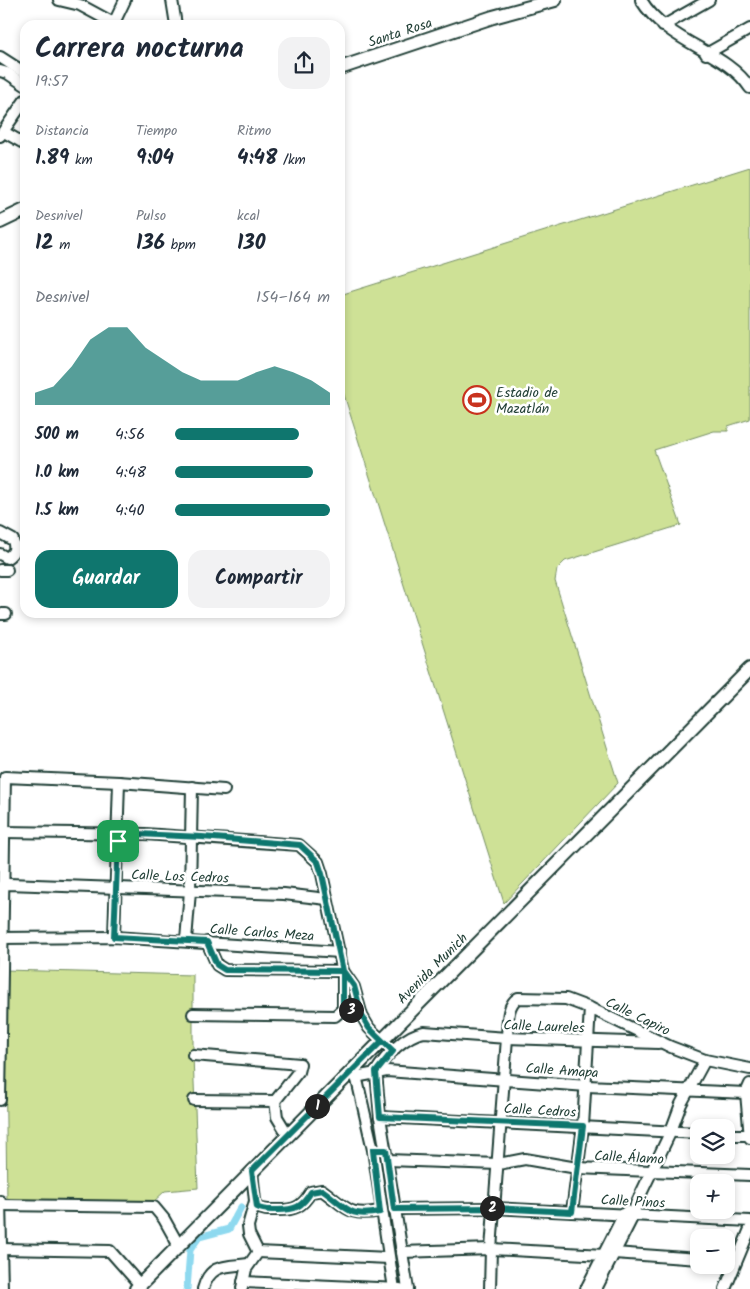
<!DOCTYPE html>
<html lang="es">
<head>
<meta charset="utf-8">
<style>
  :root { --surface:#fff; --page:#f2f2f3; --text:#1f2937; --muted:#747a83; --accent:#0f766e }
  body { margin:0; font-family:Kalam,sans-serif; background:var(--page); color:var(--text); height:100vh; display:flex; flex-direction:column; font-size:19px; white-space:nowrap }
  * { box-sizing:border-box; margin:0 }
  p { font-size:16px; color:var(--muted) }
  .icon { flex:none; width:28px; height:28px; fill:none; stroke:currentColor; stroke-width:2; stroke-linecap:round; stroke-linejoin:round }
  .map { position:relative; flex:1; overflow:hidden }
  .sheet { position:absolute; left:20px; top:20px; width:325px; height:598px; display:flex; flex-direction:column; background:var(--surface); border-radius:15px; box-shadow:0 2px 8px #0003 }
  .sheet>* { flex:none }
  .fabs { position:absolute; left:690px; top:1119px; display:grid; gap:10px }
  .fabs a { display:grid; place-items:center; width:45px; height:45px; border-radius:10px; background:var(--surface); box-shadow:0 2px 8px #0003; font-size:25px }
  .pin { position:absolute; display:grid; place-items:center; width:42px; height:42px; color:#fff; margin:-21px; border-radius:10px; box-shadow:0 2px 8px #0006 }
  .km { position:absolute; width:25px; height:25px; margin:-12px; border-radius:50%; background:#222; color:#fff; font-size:14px; line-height:25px; text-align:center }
  .round { display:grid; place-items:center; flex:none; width:52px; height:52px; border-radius:15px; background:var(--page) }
  .head { display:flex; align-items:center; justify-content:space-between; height:85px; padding:0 15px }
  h1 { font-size:28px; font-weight:700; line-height:38px }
  .stats { display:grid; grid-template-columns:repeat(3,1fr); gap:8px; height:85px; padding:5px 15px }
  .stats div { display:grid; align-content:center }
  .stats b { font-size:21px; font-weight:700 }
  .stats small { font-size:14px; font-weight:400 }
  .stats p { font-size:14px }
  .chart { height:140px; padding:10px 15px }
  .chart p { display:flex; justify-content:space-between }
  .chart svg { width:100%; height:90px; margin-top:5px; fill:var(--accent); opacity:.7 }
  .action { display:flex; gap:10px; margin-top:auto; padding:10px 15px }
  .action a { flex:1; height:58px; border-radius:15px; background:var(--accent); color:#fff; font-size:20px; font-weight:700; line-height:58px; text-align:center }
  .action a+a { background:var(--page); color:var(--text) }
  ul { padding:0 15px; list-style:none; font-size:16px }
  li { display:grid; grid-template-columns:80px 60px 1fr; align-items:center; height:38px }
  li i { height:12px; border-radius:6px; background:var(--accent) }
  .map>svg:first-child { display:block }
  .park { fill:#cee196; stroke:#768f65 }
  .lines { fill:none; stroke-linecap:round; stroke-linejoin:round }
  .canal { stroke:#8ed9ef; stroke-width:7 }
  .minor-casing { stroke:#1f3d34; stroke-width:14 }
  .major-casing { stroke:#1f3d34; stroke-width:16 }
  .minor { stroke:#fff; stroke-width:10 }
  .major { stroke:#fff; stroke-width:12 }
  .route-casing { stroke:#fff; stroke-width:10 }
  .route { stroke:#0f766e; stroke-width:6 }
  .labels { text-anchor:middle; stroke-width:5; stroke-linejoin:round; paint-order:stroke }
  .street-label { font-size:14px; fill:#1f3d34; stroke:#fff }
  .poi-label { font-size:14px; fill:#1f3d34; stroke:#fff; text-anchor:start }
</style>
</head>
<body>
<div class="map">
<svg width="750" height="1289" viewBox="0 0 750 1289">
  <rect width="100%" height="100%" fill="#fff"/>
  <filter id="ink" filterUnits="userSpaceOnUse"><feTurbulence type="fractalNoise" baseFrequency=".02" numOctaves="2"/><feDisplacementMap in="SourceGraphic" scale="10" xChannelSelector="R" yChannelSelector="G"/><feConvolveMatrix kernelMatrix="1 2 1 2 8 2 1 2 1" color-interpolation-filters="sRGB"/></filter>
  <g filter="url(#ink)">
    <g class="park">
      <polygon points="750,167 750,419 728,426 728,431 714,431 654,450 681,525 565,561 557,569 555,581 618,783 504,903 340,382 340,295"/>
      <polygon points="4,970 193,975 193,1055 198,1188 165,1191 152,1203 7,1202"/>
    </g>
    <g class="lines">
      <polyline class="canal" points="187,1289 190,1250 199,1237 229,1229 241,1207"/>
      <defs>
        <g id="minor">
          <polyline points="59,0 80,5 117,25"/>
          <polyline points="172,0 176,25"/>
          <path d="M 641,0 C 668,44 725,50 750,88"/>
          <polyline points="113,25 125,0"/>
          <polyline points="663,26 709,0"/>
          <polyline points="706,54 750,29"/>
          <polyline points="0,57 25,73"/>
          <polyline points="0,71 7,73 25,85"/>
          <polyline points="4,132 25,144"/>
          <polyline points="0,136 25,100"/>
          <path d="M 0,533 L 13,540 C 16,549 14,553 7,558 L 0,554"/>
          <polyline points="0,570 7,570"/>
          <polyline points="0,614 6,614"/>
          <polyline points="3,832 145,834 299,845 318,862 322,874 343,971 354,987 362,1016 369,1028 393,1051"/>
          <polyline points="0,887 8,884 284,894 327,899"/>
          <polyline points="114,937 119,782"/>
          <polyline points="0,938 114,937 340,952"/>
          <polyline points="186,940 190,891 192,787"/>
          <polyline points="207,942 217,965 225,970 343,971"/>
          <polyline points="193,1014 335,1016 343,1009 343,971"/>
          <polyline points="193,1055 300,1064 298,1072 275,1101 277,1117 288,1135"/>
          <polyline points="355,1071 373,1150 394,1289"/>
          <path d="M 376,1072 C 385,1056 405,1035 424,1032 L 507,1038 L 658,1043"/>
          <polyline points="376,1072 380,1117 408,1289"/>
          <polyline points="355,1077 387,1071 587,1086 746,1093"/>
          <polyline points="750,1084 746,1093 750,1138"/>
          <polyline points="0,1100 5,777 119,782 224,790"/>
          <polyline points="194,1100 275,1101"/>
          <polyline points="380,1117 699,1133"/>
          <polyline points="726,1135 749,1135"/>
          <polyline points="388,1160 498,1164 525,1159 577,1168 750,1175"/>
          <polyline points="0,1201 2,1289"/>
          <path d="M 255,1201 L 257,1207 C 264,1211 270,1210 278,1210 C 295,1210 302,1207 311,1192 L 322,1190 C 347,1208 348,1217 380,1211"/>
          <polyline points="0,1205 154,1207 164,1219 179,1246"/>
          <polyline points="394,1209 494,1208 750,1221"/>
          <polyline points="572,1212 583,1126 590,1008"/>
          <polyline points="0,1249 110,1251 140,1285"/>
          <polyline points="258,1252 389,1258"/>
          <polyline points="402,1252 491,1249 604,1255"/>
          <polyline points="614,1253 699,1259"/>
          <polyline points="243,1282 400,1289"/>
          <polyline points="242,1288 246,1269 258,1252 249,1234 248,1226 255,1201 252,1171"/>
          <path d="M 203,1289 C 210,1263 226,1267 249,1264"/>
          <path d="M 490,1289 L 491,1249 L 507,1038 C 508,1025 506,1005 518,998 L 566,999 L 590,1008 L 671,1047 L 705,1060 L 750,1069"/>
          <polyline points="586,1289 624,1214 627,1211"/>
          <polyline points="596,1289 634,1214 636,1204 671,1131 681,1104 705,1060"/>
          <polyline points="725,1289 750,1229"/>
        </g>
        <g id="major">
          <polyline points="340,68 493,17 555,0"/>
          <polyline points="0,222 25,210"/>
          <polyline points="136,1289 750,669"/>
        </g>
      </defs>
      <use href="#minor" class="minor-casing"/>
      <use href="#major" class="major-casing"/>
      <use href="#minor" class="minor"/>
      <use href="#major" class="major"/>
    </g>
  </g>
  <g class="lines" filter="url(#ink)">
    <defs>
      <path id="route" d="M 118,841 L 116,833 L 202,837 L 300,845 L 318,862 L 322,874 L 343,971 L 354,986 L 362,1016 L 369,1028 L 382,1041 L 252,1171 L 257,1207 C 264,1211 270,1210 278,1210 C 295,1210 302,1207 311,1192 L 322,1190 C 348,1208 347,1218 380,1212 L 373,1150 L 386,1150 L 394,1209 L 494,1208 L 572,1212 L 583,1126 L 380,1117 L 376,1072 L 393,1051 L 369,1028 L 362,1016 L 352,1011 L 343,1009 L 343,971 L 225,970 L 217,965 L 207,942 L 114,937 L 118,841"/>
    </defs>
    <use href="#route" class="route-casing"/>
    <use href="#route" class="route"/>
  </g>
  <defs>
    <symbol id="stadium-ring" viewBox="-11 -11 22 22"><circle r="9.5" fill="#fff" stroke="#c8321e" stroke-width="1.5"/><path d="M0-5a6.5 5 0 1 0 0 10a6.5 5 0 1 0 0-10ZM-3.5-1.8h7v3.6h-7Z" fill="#c8321e"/></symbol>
  </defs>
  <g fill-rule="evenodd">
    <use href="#stadium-ring" x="461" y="384" width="32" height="32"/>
  </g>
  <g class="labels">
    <g class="street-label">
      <text transform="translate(400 32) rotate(-18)" y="5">Santa Rosa</text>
      <text transform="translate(180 876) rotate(2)" y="5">Calle Los Cedros</text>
      <text transform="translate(262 932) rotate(4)" y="5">Calle Carlos Meza</text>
      <text transform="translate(432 968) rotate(-45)" y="5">Avenida Munich</text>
      <text transform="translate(638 1016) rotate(26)" y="5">Calle Capiro</text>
      <text transform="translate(544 1026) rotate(2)" y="5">Calle Laureles</text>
      <text transform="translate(562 1070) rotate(4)" y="5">Calle Amapa</text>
      <text transform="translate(540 1110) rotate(3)" y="5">Calle Cedros</text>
      <text transform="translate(629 1157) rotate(3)" y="5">Calle Álamo</text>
      <text transform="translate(633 1201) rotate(3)" y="5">Calle Pinos</text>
    </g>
    <g class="poi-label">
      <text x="496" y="397">Estadio de<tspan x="496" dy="16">Mazatlán</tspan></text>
    </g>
  </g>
</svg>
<div class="fabs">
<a><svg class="icon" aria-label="layers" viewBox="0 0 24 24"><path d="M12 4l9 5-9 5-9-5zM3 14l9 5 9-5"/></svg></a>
<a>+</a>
<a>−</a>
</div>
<div class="pin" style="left:118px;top:841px;background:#1e9e55"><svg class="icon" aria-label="arrive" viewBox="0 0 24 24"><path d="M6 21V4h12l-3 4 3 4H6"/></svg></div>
<b class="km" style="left:317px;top:1106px">1</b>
<b class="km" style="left:492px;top:1208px">2</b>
<b class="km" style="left:351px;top:1010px">3</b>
<section class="sheet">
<div class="head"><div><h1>Carrera nocturna</h1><p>19:57</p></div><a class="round"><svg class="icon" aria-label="share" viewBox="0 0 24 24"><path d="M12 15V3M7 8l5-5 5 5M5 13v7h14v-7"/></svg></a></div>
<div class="stats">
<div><p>Distancia</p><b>1.89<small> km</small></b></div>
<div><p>Tiempo</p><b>9:04</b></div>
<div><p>Ritmo</p><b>4:48<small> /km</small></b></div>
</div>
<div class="stats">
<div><p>Desnivel</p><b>12<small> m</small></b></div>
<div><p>Pulso</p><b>136<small> bpm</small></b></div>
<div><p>kcal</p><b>130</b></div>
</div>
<div class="chart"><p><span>Desnivel</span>154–164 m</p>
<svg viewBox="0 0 160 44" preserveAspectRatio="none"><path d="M0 44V38L10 35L20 25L30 12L40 6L50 6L60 16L70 22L80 28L90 32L100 32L110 32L120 28L130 25L140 28L150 32L160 38V44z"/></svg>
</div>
<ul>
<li><b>500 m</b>4:56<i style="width:80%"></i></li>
<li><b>1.0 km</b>4:48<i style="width:89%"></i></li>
<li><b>1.5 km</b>4:40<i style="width:100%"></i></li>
</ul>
<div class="action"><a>Guardar</a><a>Compartir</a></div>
</section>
</div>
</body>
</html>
